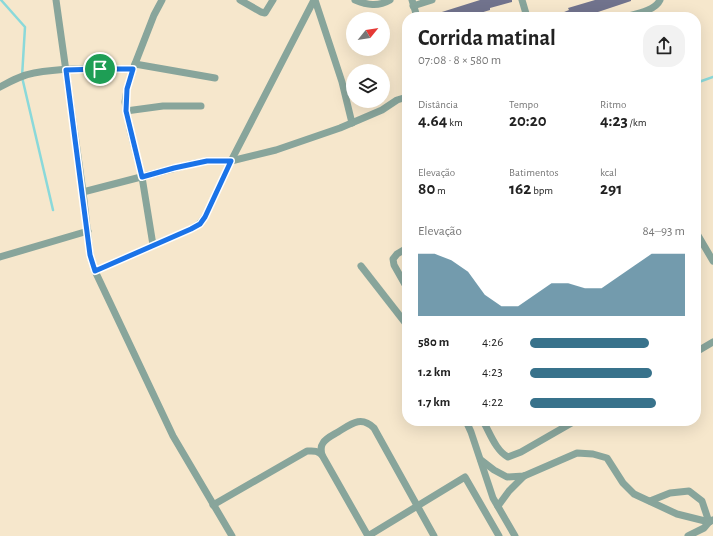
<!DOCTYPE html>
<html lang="pt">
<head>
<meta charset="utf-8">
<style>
  :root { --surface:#fff; --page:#f2f2f2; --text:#222; --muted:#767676; --accent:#38728b }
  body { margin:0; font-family:"Alegreya Sans",sans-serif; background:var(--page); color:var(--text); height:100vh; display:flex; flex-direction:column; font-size:15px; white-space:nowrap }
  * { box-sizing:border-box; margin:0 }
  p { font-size:13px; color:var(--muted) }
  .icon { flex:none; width:22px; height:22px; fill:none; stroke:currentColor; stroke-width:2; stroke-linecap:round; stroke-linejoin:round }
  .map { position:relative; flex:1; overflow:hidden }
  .details { position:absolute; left:402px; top:12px; width:299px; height:414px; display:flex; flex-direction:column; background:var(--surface); border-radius:16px; box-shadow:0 4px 16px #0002 }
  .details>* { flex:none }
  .needle { width:26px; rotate:60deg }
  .buttons { position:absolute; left:346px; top:12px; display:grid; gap:8px }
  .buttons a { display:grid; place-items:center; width:44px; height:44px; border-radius:50%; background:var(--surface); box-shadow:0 4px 16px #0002; font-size:20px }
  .pin { position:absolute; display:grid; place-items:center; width:34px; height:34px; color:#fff; margin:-17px; border:2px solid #fff; border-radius:50%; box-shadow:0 1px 4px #0007 }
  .round { display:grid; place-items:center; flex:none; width:42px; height:42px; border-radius:16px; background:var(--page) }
  .summary { display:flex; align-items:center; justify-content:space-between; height:68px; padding:0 16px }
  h1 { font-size:22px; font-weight:700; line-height:30px }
  .figures { display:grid; grid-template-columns:repeat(3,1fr); gap:6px; height:68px; padding:4px 16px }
  .figures div { display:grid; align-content:center }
  .figures b { font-size:17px; font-weight:700 }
  .figures small { font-size:11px; font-weight:400 }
  .figures p { font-size:11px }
  .chart { height:112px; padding:8px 16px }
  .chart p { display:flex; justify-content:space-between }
  .chart svg { width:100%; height:72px; margin-top:4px; fill:var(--accent); opacity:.7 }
  ul { padding:0 16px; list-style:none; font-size:13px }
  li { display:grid; grid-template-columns:64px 48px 1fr; align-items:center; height:30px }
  li i { height:10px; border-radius:5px; background:var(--accent) }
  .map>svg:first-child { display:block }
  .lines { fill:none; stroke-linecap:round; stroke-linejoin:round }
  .stream { stroke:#8ad9da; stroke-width:2.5 }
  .building { fill:#71738d }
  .street { stroke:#88a59b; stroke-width:7 }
  .route-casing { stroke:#fff; stroke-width:8 }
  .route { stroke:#1a73e8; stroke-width:5 }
</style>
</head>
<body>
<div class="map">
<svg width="713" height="536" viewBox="0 0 713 536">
  <rect width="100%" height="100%" fill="#f6e7cc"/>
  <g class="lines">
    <g class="stream">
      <polyline points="1,0 25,27 22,77 53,210"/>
      <polyline points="696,83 713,77"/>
    </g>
  </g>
  <g class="building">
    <polygon points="480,0 512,0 512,2 490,8 490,10 467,17 429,17 429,16 445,11"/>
    <polygon points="595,0 631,0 631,1 583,17 552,17 569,10 568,8"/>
  </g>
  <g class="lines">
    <g class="street">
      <polyline points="56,0 83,192 90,255 95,271 173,436 232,536"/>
      <polyline points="240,0 261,12 265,13 273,0"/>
      <polyline points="315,0 342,82 352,123"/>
      <path d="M 355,0 C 367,5 378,7 390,0"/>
      <polyline points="412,0 417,17"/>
      <polyline points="522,0 527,17"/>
      <polyline points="413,6 432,0"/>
      <path d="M 624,17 C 635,14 655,11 660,0"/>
      <polyline points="135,64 215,78"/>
      <path d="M 0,87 C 11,81 22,75 34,73 C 66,67 100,69 133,69"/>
      <polyline points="126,111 163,106 201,106"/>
      <polyline points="83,192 191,164 207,161 231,161 276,150 340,128 382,110 397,100 407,97"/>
      <polyline points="696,232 713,261"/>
      <polyline points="153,245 142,177 130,130 125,102 127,89 133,69 154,15 162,0"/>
      <polyline points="407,248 397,254 393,259 394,265 407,288"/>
      <polyline points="0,257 88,231"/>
      <polyline points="361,266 407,325"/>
      <polyline points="95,271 191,229 199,224 205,217 231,161 314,0"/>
      <polyline points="696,352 713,342"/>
      <polyline points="466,421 471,432 493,498 515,536"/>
      <path d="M 483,421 C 490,433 496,451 508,457 L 521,452 L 575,421"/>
      <path d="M 322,455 C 321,451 320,447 323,443 C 326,438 333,435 338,432 C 351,424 361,415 374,428 L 434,536"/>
      <polyline points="481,460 494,470 507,477 524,476 577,453 593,454 607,458 623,483 634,494 677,514 709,522"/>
      <polyline points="650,501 670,493 689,491 702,501 709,522"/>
      <path d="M 213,505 L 307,451 C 313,451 317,450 322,455 L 368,536 L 465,477 L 499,536"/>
      <polyline points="498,506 509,491 524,476"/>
      <polyline points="688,536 704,528 709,522 713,520"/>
    </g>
  </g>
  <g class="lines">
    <defs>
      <polygon id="route" points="100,69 133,69 127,89 126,111 142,177 174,168 207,161 231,161 205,217 200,224 191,229 95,271 90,255 66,70"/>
    </defs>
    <use href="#route" class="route-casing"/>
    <use href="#route" class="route"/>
  </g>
</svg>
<div class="buttons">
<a><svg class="needle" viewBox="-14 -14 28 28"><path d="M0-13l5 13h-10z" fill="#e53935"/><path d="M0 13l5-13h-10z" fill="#767676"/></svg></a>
<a><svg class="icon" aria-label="layers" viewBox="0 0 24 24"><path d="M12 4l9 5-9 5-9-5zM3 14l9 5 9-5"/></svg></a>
</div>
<div class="pin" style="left:100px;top:69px;background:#1e9e55"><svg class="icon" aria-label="arrive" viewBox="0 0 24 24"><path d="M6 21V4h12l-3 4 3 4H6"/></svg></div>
<section class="details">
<div class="summary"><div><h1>Corrida matinal</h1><p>07:08 · 8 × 580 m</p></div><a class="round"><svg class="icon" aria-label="share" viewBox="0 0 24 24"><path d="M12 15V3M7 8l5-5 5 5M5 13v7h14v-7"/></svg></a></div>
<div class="figures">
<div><p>Distância</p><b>4.64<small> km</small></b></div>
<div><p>Tempo</p><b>20:20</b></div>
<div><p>Ritmo</p><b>4:23<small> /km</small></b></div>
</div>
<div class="figures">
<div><p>Elevação</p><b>80<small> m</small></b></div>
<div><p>Batimentos</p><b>162<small> bpm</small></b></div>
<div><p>kcal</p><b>291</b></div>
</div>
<div class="chart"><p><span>Elevação</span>84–93 m</p>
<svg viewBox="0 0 160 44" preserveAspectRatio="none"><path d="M0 44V6L10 6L20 10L30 17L40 31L50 38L60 38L70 31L80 24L90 24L100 27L110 27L120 20L130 13L140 6L150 6L160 6V44z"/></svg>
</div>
<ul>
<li><b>580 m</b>4:26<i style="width:77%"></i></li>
<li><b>1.2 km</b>4:23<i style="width:79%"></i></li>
<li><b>1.7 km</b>4:22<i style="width:81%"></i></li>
</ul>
</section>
</div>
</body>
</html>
